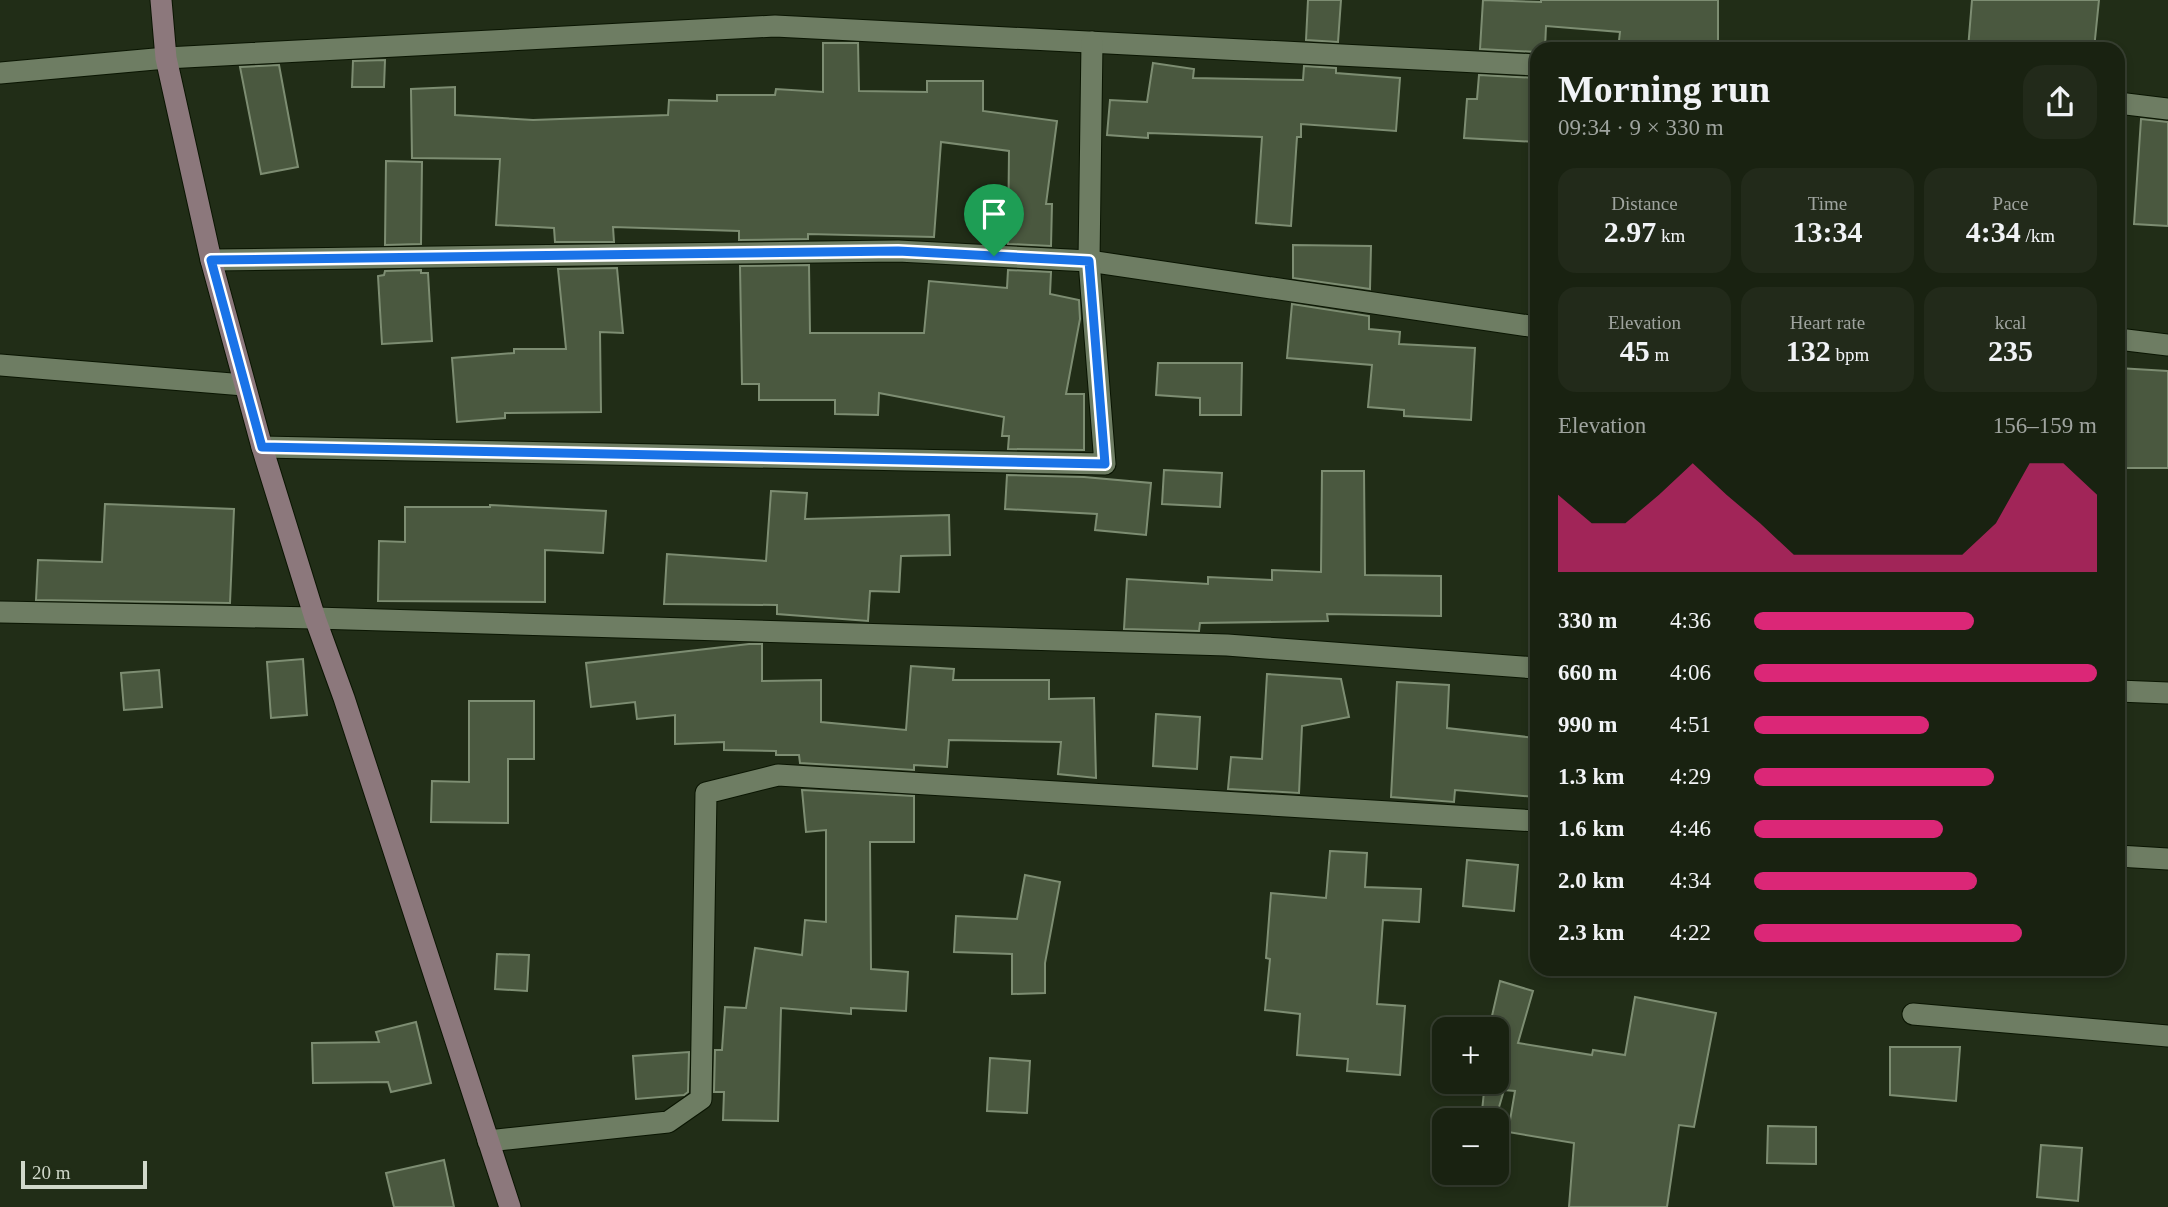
<!DOCTYPE html>
<html lang="en">
<head>
<meta charset="utf-8">
<style>
  :root { --surface:#192211; --page:#222a1a; --text:#f1f3f6; --muted:#9fa49f; --line:#373f31; --accent:#db2777 }
  body { margin:0; font-family:Georgia,serif; background:var(--page); color:var(--text); height:100vh; display:flex; flex-direction:column; font-size:26px; white-space:nowrap }
  * { box-sizing:border-box; margin:0 }
  p { font-size:23px; color:var(--muted) }
  .icon { flex:none; width:38px; height:38px; fill:none; stroke:currentColor; stroke-width:2; stroke-linecap:round; stroke-linejoin:round }
  .map { position:relative; flex:1; overflow:hidden }
  .sheet { position:absolute; left:1530px; top:42px; width:595px; height:934px; display:flex; flex-direction:column; background:var(--surface); border-radius:21px; box-shadow:0 4px 10px #0003,0 0 0 2px var(--line) }
  .sheet>* { flex:none }
  .tools { position:absolute; left:1432px; top:1017px; display:grid; gap:14px }
  .tools a { display:grid; place-items:center; width:77px; height:77px; border-radius:14px; background:var(--surface); box-shadow:0 4px 10px #0003,0 0 0 2px var(--line); font-size:35px }
  .scale { position:absolute; left:21px; bottom:18px; width:126px; box-sizing:border-box; padding-left:7px; border:4px solid #d0d8ca; border-top:0; font-size:19px; line-height:24px; white-space:nowrap; color:#d0d8ca; -webkit-text-stroke:5px #212d17; paint-order:stroke }
  .pin { position:absolute; display:grid; place-items:center; width:60px; height:60px; color:#fff; margin:-72px -30px; border-radius:50% 50% 50% 0; rotate:-45deg; box-shadow:0 0 7px #0007 }
  .pin .icon { rotate:45deg }
  .round { display:grid; place-items:center; flex:none; width:74px; height:74px; border-radius:21px; background:var(--page) }
  .head { display:flex; align-items:center; justify-content:space-between; height:119px; padding:0 28px }
  h1 { font-size:38px; font-weight:600; line-height:52px }
  .stats { display:grid; grid-template-columns:repeat(3,1fr); gap:10px; height:119px; padding:7px 28px }
  .stats div { display:grid; align-content:center; border-radius:18px; background:var(--page); text-align:center }
  .stats b { font-size:30px; font-weight:600 }
  .stats small { font-size:19px; font-weight:400 }
  .stats p { font-size:19px }
  .chart { height:196px; padding:14px 28px }
  .chart p { display:flex; justify-content:space-between }
  .chart svg { width:100%; height:126px; margin-top:7px; fill:var(--accent); opacity:.7 }
  ul { padding:0 28px; list-style:none; font-size:23px }
  li { display:grid; grid-template-columns:112px 84px 1fr; align-items:center; height:52px }
  li i { height:18px; border-radius:9px; background:var(--accent) }
  .map>svg:first-child { display:block }
  .building { fill:#4a583f; stroke:#7d8d72; stroke-width:2 }
  .lines { fill:none; stroke-linecap:round; stroke-linejoin:round }
  .street-casing { stroke:#0a1502; stroke-width:23 }
  .secondary-casing { stroke:#0a1502; stroke-width:23 }
  .street { stroke:#6e7d63; stroke-width:21 }
  .secondary { stroke:#8c787c; stroke-width:21 }
  .route-casing { stroke:#fff; stroke-width:14 }
  .route { stroke:#1a73e8; stroke-width:9 }
</style>
</head>
<body>
<div class="map">
<svg width="2168" height="1207" viewBox="0 0 2168 1207">
  <rect width="100%" height="100%" fill="#212d17"/>
  <g class="building">
    <polygon points="1308,0 1341,0 1338,42 1306,40"/>
    <polygon points="1483,0 1541,2 1541,0 1718,0 1718,49 1618,49 1620,32 1546,26 1545,49 1536,49 1536,52 1480,49"/>
    <polygon points="1972,0 2099,0 2094,49 1968,49"/>
    <polygon points="823,43 858,43 859,91 927,92 927,81 983,81 983,111 1057,121 1046,204 1052,204 1051,246 1008,244 1009,151 941,142 934,237 808,234 808,239 739,240 739,231 613,227 614,242 555,242 554,228 496,225 500,159 412,158 411,89 455,87 455,115 533,120 668,115 669,100 717,101 717,95 775,95 776,89 823,92"/>
    <polygon points="385,60 384,87 352,87 353,61"/>
    <polygon points="1153,63 1194,69 1193,78 1303,80 1304,66 1336,68 1336,73 1400,78 1396,131 1301,124 1301,137 1297,137 1291,226 1256,223 1262,137 1148,133 1148,138 1107,135 1110,100 1147,102"/>
    <polygon points="279,65 298,167 261,174 240,67"/>
    <polygon points="1479,75 1536,78 1536,142 1464,138 1467,99 1477,99"/>
    <polygon points="2141,119 2168,122 2168,226 2134,224"/>
    <polygon points="386,161 422,162 421,244 385,245"/>
    <polygon points="1293,245 1371,246 1370,289 1293,278"/>
    <polygon points="809,265 810,333 924,333 929,281 1007,288 1008,270 1051,272 1050,294 1079,300 1080,319 1066,394 1084,394 1084,450 1008,449 1009,436 1002,436 1004,417 879,393 878,415 835,414 835,400 759,400 759,384 742,384 740,266"/>
    <polygon points="617,268 623,333 600,332 601,412 505,413 505,418 457,422 452,358 514,353 514,349 566,349 558,269"/>
    <polygon points="421,270 421,273 428,273 432,341 382,344 378,276 384,275 385,271"/>
    <polygon points="1292,304 1369,316 1369,329 1400,332 1399,344 1475,348 1471,420 1404,416 1404,410 1368,407 1372,365 1287,358"/>
    <polygon points="1158,363 1242,363 1241,415 1200,415 1200,398 1156,395"/>
    <polygon points="2118,368 2168,371 2168,468 2118,468"/>
    <polygon points="1164,470 1222,473 1220,507 1162,504"/>
    <polygon points="1322,471 1364,471 1365,575 1441,576 1441,616 1327,614 1328,621 1200,623 1199,631 1124,629 1127,579 1208,584 1208,577 1272,580 1272,570 1321,572"/>
    <polygon points="1007,475 1084,477 1151,483 1146,535 1095,530 1097,514 1005,509"/>
    <polygon points="771,491 807,493 805,519 949,515 950,555 901,556 899,592 870,591 868,621 777,614 777,605 664,604 667,554 766,561"/>
    <polygon points="105,504 234,509 230,603 36,600 38,560 102,562"/>
    <polygon points="490,505 606,511 603,553 545,550 545,602 378,601 379,541 405,542 405,507 490,507"/>
    <polygon points="749,644 762,644 762,681 821,680 821,722 906,730 911,666 954,669 953,680 1049,680 1049,699 1094,698 1096,778 1058,774 1061,742 949,740 947,767 914,765 914,770 800,763 799,755 776,755 776,751 724,750 724,742 675,744 675,715 637,719 635,702 591,707 586,663"/>
    <polygon points="303,659 307,715 271,718 267,662"/>
    <polygon points="159,670 162,707 124,710 121,673"/>
    <polygon points="1267,674 1341,679 1349,717 1302,726 1299,793 1228,789 1231,757 1262,759"/>
    <polygon points="1397,682 1449,685 1447,728 1536,738 1536,797 1455,790 1454,802 1391,797"/>
    <polygon points="469,701 534,701 534,759 508,759 508,823 431,822 432,781 469,782"/>
    <polygon points="1156,714 1200,717 1197,769 1153,766"/>
    <polygon points="802,790 914,796 914,842 870,842 871,969 908,972 906,1011 851,1008 851,1014 781,1008 778,1121 723,1120 724,1092 714,1092 715,1050 722,1050 725,1007 746,1008 755,948 802,955 805,920 826,922 826,830 806,832"/>
    <polygon points="1330,851 1367,853 1365,887 1421,889 1419,922 1383,920 1377,1004 1405,1006 1400,1075 1347,1071 1348,1059 1297,1055 1300,1014 1265,1010 1270,959 1266,958 1271,893 1326,898"/>
    <polygon points="1467,860 1518,865 1514,911 1463,906"/>
    <polygon points="1025,875 1060,882 1045,963 1045,993 1012,994 1012,954 954,952 956,916 1017,919"/>
    <polygon points="497,954 529,955 527,991 495,989"/>
    <polygon points="1500,981 1533,991 1518,1043 1592,1055 1593,1050 1625,1055 1635,997 1716,1013 1694,1127 1679,1125 1667,1207 1569,1207 1574,1143 1508,1132 1515,1091 1504,1090 1497,1114 1482,1111 1485,1082 1496,1082 1496,1029 1489,1029"/>
    <polygon points="416,1022 431,1083 391,1092 388,1082 313,1083 312,1043 379,1042 376,1032"/>
    <polygon points="1890,1047 1960,1047 1956,1101 1890,1095"/>
    <polygon points="689,1052 688,1092 684,1095 636,1099 633,1056"/>
    <polygon points="990,1058 1030,1061 1027,1113 987,1111"/>
    <polygon points="1768,1126 1816,1127 1816,1164 1767,1163"/>
    <polygon points="2041,1145 2082,1148 2078,1201 2037,1197"/>
    <polygon points="444,1160 454,1207 394,1207 386,1173"/>
  </g>
  <g class="lines">
    <defs>
      <g id="street">
        <polyline points="0,73 166,58 775,26 1536,65"/>
        <polyline points="2118,103 2168,109"/>
        <polyline points="211,260 898,251 1089,261 1536,327"/>
        <polyline points="2118,339 2168,345"/>
        <polyline points="0,365 244,385"/>
        <polyline points="262,447 1105,464 1089,261 1092,42"/>
        <polyline points="0,612 315,618 1227,645 1536,668"/>
        <polyline points="2118,691 2168,693"/>
        <polyline points="2118,856 2168,859"/>
        <polyline points="1913,1014 2168,1036"/>
        <polyline points="488,1141 668,1122 701,1099 706,793 778,775 1536,821"/>
      </g>
      <polyline id="secondary" points="161,0 166,58 211,260 262,447 315,618 344,698 510,1207"/>
    </defs>
    <use href="#street" class="street-casing"/>
    <use href="#secondary" class="secondary-casing"/>
    <use href="#street" class="street"/>
    <use href="#secondary" class="secondary"/>
  </g>
  <g class="lines">
    <defs>
      <polygon id="route" points="898,251 1089,261 1105,464 262,447 211,260"/>
    </defs>
    <use href="#route" class="route-casing"/>
    <use href="#route" class="route"/>
  </g>
</svg>
<div class="tools">
<a>+</a>
<a>−</a>
</div>
<div class="scale">20 m</div>
<div class="pin" style="left:994px;top:256px;background:#1e9e55"><svg class="icon" aria-label="arrive" viewBox="0 0 24 24"><path d="M6 21V4h12l-3 4 3 4H6"/></svg></div>
<section class="sheet">
<div class="head"><div><h1>Morning run</h1><p>09:34 · 9 × 330 m</p></div><a class="round"><svg class="icon" aria-label="share" viewBox="0 0 24 24"><path d="M12 15V3M7 8l5-5 5 5M5 13v7h14v-7"/></svg></a></div>
<div class="stats">
<div><p>Distance</p><b>2.97<small> km</small></b></div>
<div><p>Time</p><b>13:34</b></div>
<div><p>Pace</p><b>4:34<small> /km</small></b></div>
</div>
<div class="stats">
<div><p>Elevation</p><b>45<small> m</small></b></div>
<div><p>Heart rate</p><b>132<small> bpm</small></b></div>
<div><p>kcal</p><b>235</b></div>
</div>
<div class="chart"><p><span>Elevation</span>156–159 m</p>
<svg viewBox="0 0 160 44" preserveAspectRatio="none"><path d="M0 44V17L10 27L20 27L30 17L40 6L50 17L60 27L70 38L80 38L90 38L100 38L110 38L120 38L130 27L140 6L150 6L160 17V44z"/></svg>
</div>
<ul>
<li><b>330 m</b>4:36<i style="width:64%"></i></li>
<li><b>660 m</b>4:06<i style="width:100%"></i></li>
<li><b>990 m</b>4:51<i style="width:51%"></i></li>
<li><b>1.3 km</b>4:29<i style="width:70%"></i></li>
<li><b>1.6 km</b>4:46<i style="width:55%"></i></li>
<li><b>2.0 km</b>4:34<i style="width:65%"></i></li>
<li><b>2.3 km</b>4:22<i style="width:78%"></i></li>
</ul>
</section>
</div>
</body>
</html>
